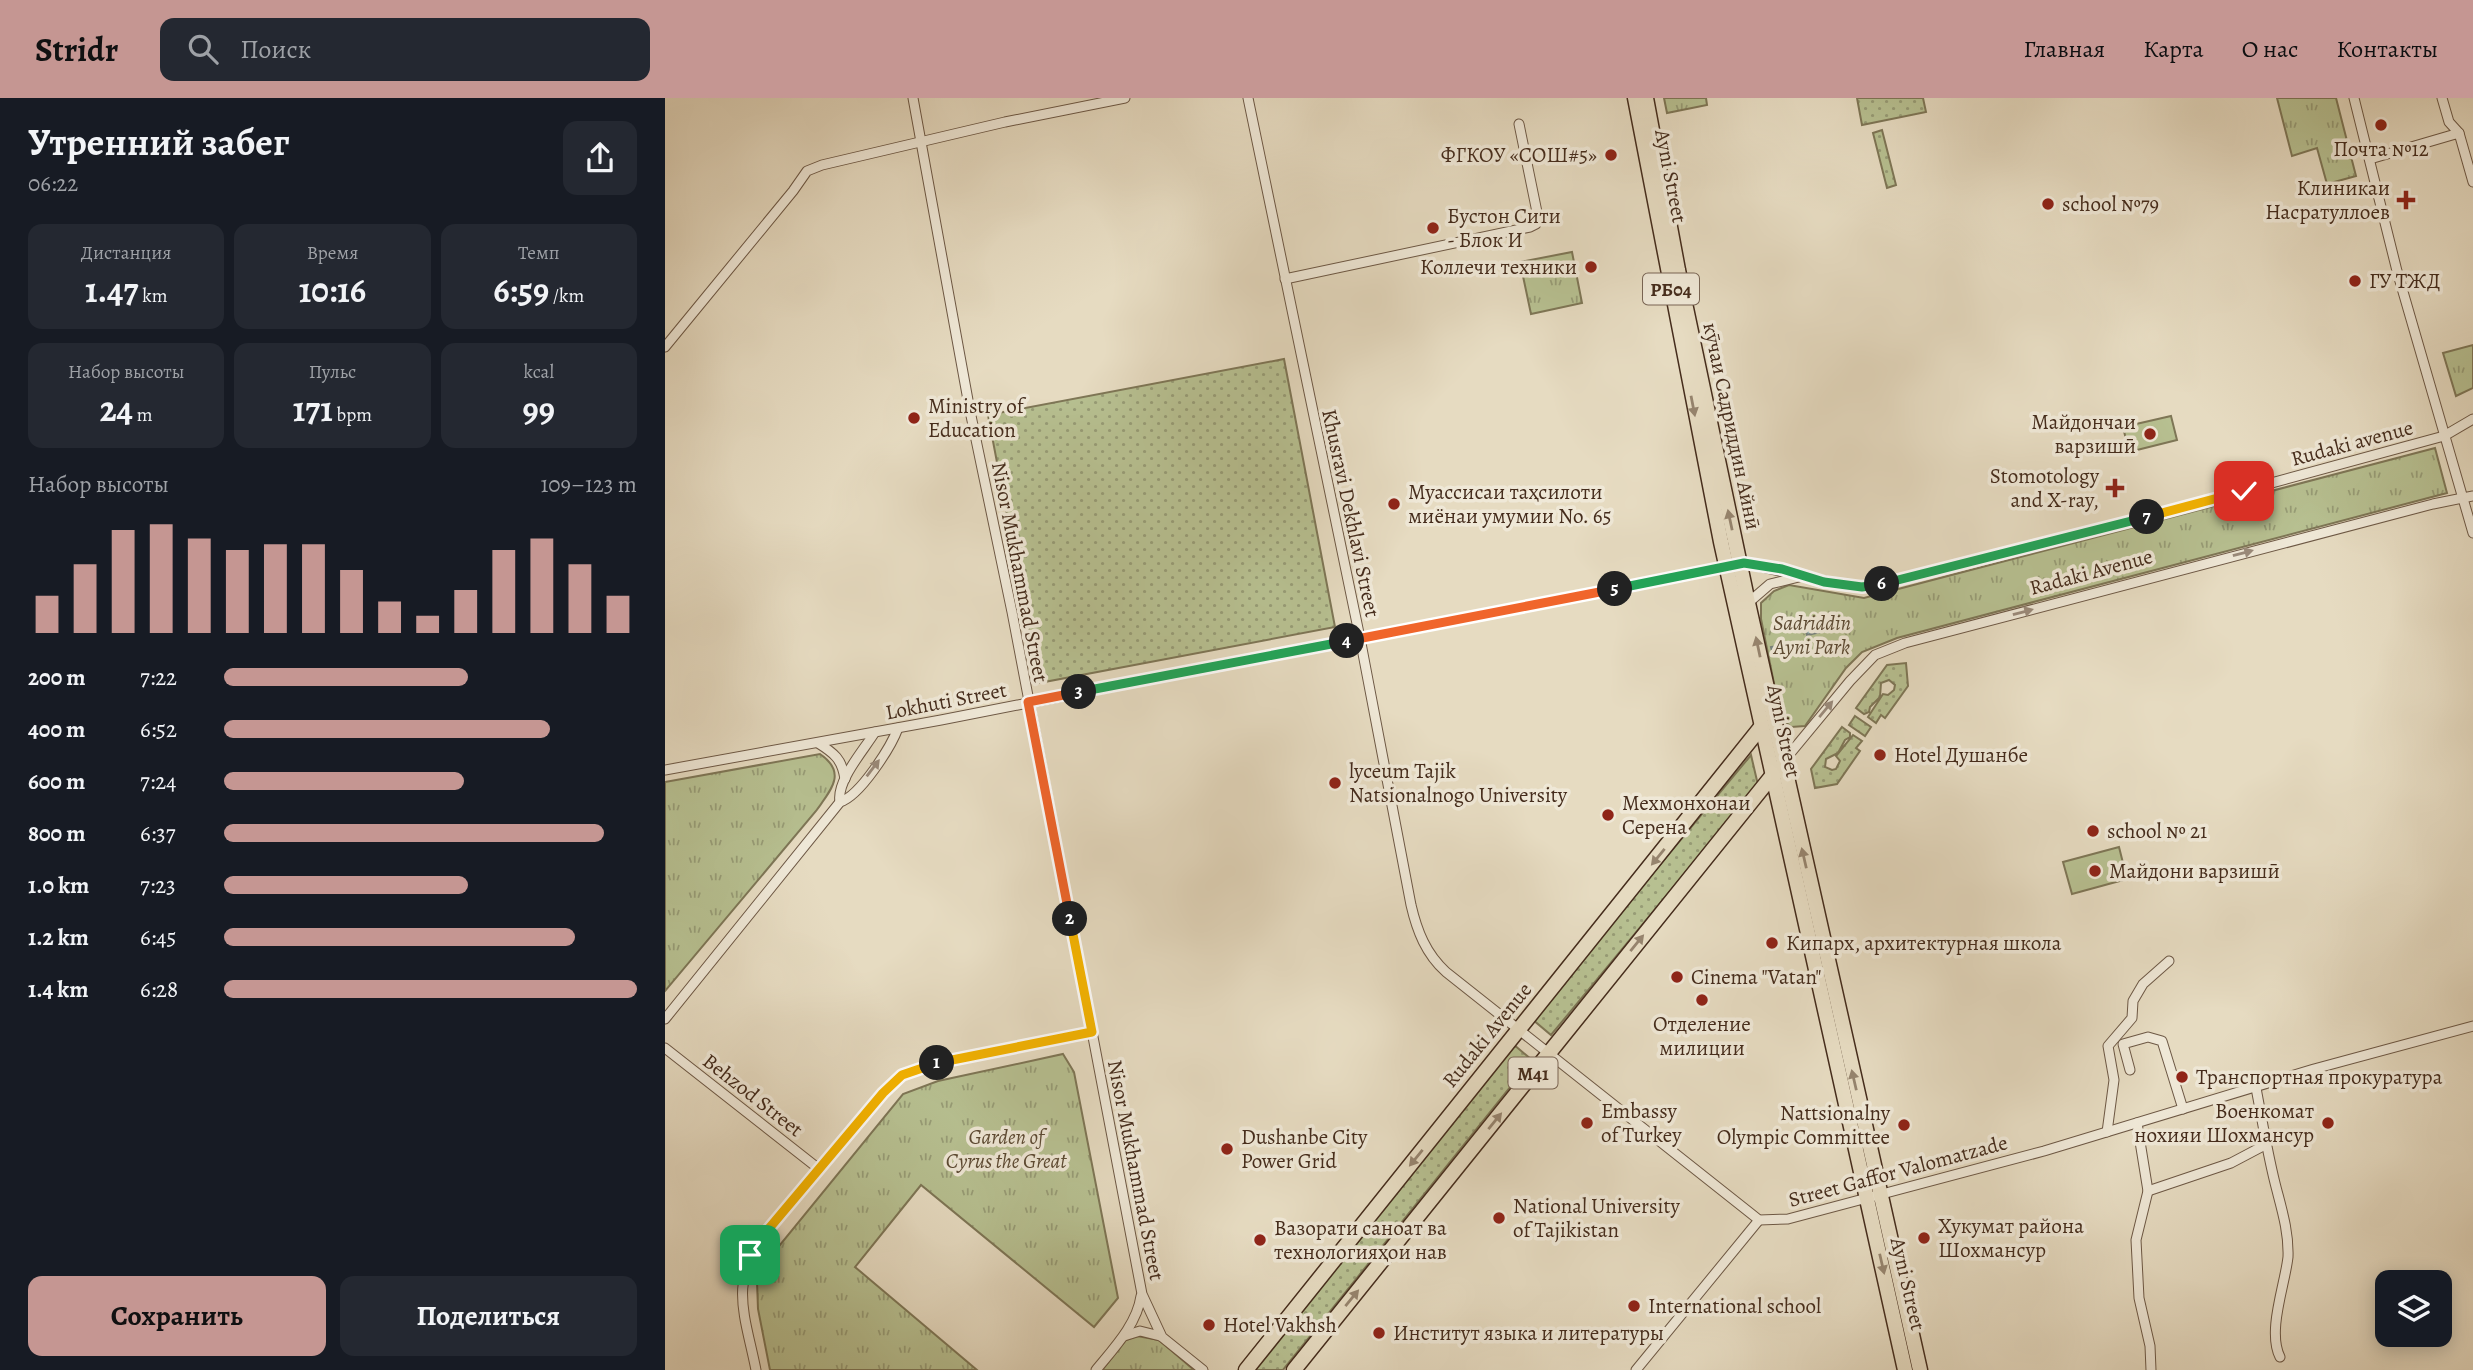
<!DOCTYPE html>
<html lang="ru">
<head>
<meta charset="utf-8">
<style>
  :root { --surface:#171b24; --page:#242831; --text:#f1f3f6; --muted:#9ea1a6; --accent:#c59692 }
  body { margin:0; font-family:Alegreya,serif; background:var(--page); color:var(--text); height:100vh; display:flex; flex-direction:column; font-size:26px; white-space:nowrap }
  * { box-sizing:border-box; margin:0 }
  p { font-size:23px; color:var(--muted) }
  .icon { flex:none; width:38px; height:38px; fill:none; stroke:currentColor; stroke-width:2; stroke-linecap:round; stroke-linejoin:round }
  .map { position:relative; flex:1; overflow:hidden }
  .sheet { display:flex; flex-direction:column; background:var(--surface); width:665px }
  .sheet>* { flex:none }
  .controls { position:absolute; left:1710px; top:1172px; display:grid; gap:14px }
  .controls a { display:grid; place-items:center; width:77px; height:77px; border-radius:14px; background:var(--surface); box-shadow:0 4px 18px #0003; font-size:35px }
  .pin { position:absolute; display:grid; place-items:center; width:60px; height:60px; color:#fff; margin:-30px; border-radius:14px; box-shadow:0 4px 10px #0006 }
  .km { position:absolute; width:35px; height:35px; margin:-18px; border-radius:50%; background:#222; color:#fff; font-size:19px; line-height:35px; text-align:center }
  .round { display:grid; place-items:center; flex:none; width:74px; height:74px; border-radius:14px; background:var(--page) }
  .overview { display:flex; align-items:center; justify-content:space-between; height:119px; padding:0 28px }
  h1 { font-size:38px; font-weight:600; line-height:52px }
  .figures { display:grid; grid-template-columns:repeat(3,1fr); gap:10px; height:119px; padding:7px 28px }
  .figures div { display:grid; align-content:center; border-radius:14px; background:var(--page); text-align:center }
  .figures b { font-size:35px; font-weight:600 }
  .figures small { font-size:19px; font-weight:400 }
  .figures p { font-size:19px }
  .chart { height:196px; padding:14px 28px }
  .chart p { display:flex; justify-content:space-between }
  .chart svg { width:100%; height:126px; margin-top:7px; stroke:var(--accent); stroke-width:6 }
  .action { display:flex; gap:14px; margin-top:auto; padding:14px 28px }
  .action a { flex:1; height:80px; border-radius:14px; background:var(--accent); color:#111; font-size:28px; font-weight:600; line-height:80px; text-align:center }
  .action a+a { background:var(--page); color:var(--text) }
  ul { padding:0 28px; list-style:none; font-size:23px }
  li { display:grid; grid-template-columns:112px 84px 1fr; align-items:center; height:52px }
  li i { height:18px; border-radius:9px; background:var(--accent) }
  header { display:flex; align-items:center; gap:42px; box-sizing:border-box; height:98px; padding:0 35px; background:var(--accent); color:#111 }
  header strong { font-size:33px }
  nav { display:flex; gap:38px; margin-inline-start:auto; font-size:24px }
  .search { width:490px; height:63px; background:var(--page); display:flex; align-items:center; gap:18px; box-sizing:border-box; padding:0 24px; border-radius:14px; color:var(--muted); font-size:26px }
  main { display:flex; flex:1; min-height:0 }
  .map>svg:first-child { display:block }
  .grass { fill:url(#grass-dots); stroke:#7e7656; stroke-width:2 }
  .park { fill:url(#park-tufts); stroke:#7e7656; stroke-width:2 }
  .pitch { fill:#b7c091; stroke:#7e7656; stroke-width:2 }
  .water { fill:url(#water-waves); stroke:#77817c; stroke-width:2 }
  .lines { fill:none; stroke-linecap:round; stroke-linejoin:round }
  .minor-casing { stroke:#6d5845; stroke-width:11 }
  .highway-casing { stroke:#452c1c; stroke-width:17 }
  .minor { stroke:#efe8d7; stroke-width:9 }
  .highway { stroke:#e6dbc1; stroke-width:14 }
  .oneway { fill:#96846e }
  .oneway2 { fill:#9a8a7a }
  .split-1-casing { stroke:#fff; stroke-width:14 }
  .split-2-casing { stroke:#fff; stroke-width:14 }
  .split-3-casing { stroke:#fff; stroke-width:14 }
  .split-4-casing { stroke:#fff; stroke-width:14 }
  .split-5-casing { stroke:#fff; stroke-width:14 }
  .split-6-casing { stroke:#fff; stroke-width:14 }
  .split-7-casing { stroke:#fff; stroke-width:14 }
  .split-8-casing { stroke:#fff; stroke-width:14 }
  .split-1 { stroke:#f5b400; stroke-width:9 }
  .split-2 { stroke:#f5b400; stroke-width:9 }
  .split-3 { stroke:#f0652b; stroke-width:9 }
  .split-4 { stroke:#22a559; stroke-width:9 }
  .split-5 { stroke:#f0652b; stroke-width:9 }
  .split-6 { stroke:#22a559; stroke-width:9 }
  .split-7 { stroke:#22a559; stroke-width:9 }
  .split-8 { stroke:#f5b400; stroke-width:9 }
  .poi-dot { fill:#8f2418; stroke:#efe8d7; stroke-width:2.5 }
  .labels { text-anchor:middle; stroke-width:7; stroke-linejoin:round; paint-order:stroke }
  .shield { fill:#efe8d7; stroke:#786454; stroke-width:2 }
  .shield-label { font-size:19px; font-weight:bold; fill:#452c1c }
  .poi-label { font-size:21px; fill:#452c1c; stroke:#efe8d7; text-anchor:start }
  .street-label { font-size:21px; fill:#452c1c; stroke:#efe8d7 }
  .park-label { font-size:21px; font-style:italic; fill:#5c4a33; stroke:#efe8d7 }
</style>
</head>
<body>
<header>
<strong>Stridr</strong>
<div class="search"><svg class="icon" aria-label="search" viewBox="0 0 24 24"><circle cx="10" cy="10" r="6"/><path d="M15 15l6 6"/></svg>Поиск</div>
<nav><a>Главная</a><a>Карта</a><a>О нас</a><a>Контакты</a></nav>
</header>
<main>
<section class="sheet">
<div class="overview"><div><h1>Утренний забег</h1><p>06:22</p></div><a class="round"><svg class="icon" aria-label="share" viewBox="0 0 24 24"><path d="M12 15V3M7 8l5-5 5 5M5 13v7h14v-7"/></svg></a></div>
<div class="figures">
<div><p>Дистанция</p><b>1.47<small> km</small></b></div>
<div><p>Время</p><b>10:16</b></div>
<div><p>Темп</p><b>6:59<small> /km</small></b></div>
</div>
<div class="figures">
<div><p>Набор высоты</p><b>24<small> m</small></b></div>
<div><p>Пульс</p><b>171<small> bpm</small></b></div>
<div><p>kcal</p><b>99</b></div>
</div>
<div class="chart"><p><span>Набор высоты</span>109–123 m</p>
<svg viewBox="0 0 160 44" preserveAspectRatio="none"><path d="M5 44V31M15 44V20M25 44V8M35 44V6M45 44V11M55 44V15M65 44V13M75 44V13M85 44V22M95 44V33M105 44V38M115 44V29M125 44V15M135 44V11M145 44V20M155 44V31"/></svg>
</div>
<ul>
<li><b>200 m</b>7:22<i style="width:59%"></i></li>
<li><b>400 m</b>6:52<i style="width:79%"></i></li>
<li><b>600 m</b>7:24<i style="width:58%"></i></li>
<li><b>800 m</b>6:37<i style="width:92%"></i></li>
<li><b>1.0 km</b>7:23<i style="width:59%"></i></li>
<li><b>1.2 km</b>6:45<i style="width:85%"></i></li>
<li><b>1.4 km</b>6:28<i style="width:100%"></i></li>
</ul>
<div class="action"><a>Сохранить</a><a>Поделиться</a></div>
</section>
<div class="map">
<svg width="1808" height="1272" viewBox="0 0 1808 1272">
  <defs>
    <pattern id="grass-dots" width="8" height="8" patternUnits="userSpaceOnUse" patternTransform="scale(1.75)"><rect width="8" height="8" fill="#b7c091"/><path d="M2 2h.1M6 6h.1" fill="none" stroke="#979c76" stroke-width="1.8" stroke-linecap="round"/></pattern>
    <pattern id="park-tufts" width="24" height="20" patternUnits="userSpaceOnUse" patternTransform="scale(1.75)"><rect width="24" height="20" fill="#b7c091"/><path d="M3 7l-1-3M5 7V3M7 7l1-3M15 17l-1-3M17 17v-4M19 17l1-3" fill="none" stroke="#979c76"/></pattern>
    <pattern id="water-waves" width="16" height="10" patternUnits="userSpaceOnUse" patternTransform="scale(1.75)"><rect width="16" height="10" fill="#99b9bc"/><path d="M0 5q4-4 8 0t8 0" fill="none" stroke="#7f9798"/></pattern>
  </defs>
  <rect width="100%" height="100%" fill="#e6dbc1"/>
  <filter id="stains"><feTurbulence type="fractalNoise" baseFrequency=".00286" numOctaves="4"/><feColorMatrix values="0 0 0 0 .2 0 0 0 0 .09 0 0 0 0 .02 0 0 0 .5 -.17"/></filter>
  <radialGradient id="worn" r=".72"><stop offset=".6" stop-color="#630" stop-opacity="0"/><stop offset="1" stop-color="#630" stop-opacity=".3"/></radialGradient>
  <g class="grass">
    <polygon points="1192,0 1258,0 1261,14 1197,27"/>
    <polygon points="1217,32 1231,87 1222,90 1208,35"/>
    <polygon points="619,261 670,529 374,585 323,317"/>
    <polygon points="1241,565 1243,588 1220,620 1216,617 1211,625 1203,619 1218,596 1223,597 1229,592 1230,587 1224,582 1216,585 1215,599 1205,609 1204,614 1199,616 1191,610 1222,567"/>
    <polygon points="1190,618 1206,629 1200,638 1184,627"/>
    <polygon points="1177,629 1185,635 1185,639 1180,642 1173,655 1161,661 1160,669 1167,672 1171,671 1175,663 1171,658 1188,637 1197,643 1191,650 1195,653 1172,686 1150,690 1146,671"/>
    <polygon points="1086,657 1093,687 886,937 867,921"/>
    <polygon points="848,946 867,962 618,1272 587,1272"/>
  </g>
  <g class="park">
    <polygon points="999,0 1041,0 1042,7 1002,15"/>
    <polygon points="1612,0 1671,0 1691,78 1662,86 1652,50 1627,58"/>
    <polygon points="907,154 917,205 866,216 855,164"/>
    <polygon points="1808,247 1808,290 1791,298 1778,255"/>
    <polygon points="1770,350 1782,395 1232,540 1197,554 1181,570 1140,628 1126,629 1116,620 1096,521 1096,505 1109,493 1124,487 1199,500"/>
    <path d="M 155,656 C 183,675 165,693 151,713 L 0,893 L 0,684 Z"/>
    <polygon points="398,956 409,974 453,1200 429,1229 256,1087 190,1169 312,1272 105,1272 93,1211 92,1183 101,1164 238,996 273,983"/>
    <polygon points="472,1238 494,1242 529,1272 437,1272 461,1242"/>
  </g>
  <g class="pitch">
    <polygon points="1506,318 1512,342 1464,354 1458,329"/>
    <polygon points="1454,749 1462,781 1407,796 1398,764"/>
  </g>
  <g class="water">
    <polygon points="1163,524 1165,532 1142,537 1140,529"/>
    <polygon points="1129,545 1131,553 1108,557 1106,549"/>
  </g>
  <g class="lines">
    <defs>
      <g id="minor">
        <polyline points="248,0 305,313 347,514 477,1196 497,1239 538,1272"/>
        <path d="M 583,0 L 695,540 L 746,807 C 752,833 761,856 781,874 L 1084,1114 L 1094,1122 L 1123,1121 L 1379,1053 L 1649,971 L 1808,928"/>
        <polyline points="1689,0 1732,173 1808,435"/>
        <polyline points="1777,0 1784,24 1794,35"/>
        <polyline points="1705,61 1794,35 1808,84"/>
        <polyline points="620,181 865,129 871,126 873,119 854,26"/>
        <polyline points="0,249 128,93 142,73 157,67 340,24 460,0"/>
        <polyline points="1083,505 1105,486 1134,479"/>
        <path d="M 153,645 C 169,655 177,661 180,681"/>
        <polyline points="1118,664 1185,583 1210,557 1240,545 1768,406 1808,398"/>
        <polyline points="0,672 276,622 1079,465 1178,487 1197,489 1222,485 1397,442 1779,338 1808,321"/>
        <path d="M 175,704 C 171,683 199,652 210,634"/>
        <path d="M 0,921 L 175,704 C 195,698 226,649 233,630"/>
        <polyline points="0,950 154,1071"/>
        <polyline points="1465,972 1458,946 1483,939 1497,943 1518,1011"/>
        <path d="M 1591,990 C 1597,1021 1602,1053 1610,1085 C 1616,1109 1624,1133 1623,1159 C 1620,1187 1602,1233 1615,1259"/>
        <polyline points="1472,1025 1483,1093 1471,1142 1474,1200 1485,1248 1486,1272"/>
        <polyline points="1442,1034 1449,982 1443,948 1467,920 1468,903 1478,886 1504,863"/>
        <polyline points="1483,1093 1566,1065 1602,1046"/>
        <polyline points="459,1238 475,1233 495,1238"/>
        <path d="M 91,1272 C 80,1217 63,1183 101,1134 L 224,989 L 241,975 L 268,966 L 427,934"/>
        <path d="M 431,1272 C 449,1250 472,1226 476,1198"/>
        <polyline points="971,1272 1094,1122"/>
      </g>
      <g id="highway">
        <polyline points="970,0 1056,444 1240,1272"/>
        <polyline points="981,0 1013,172 1083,505 1255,1272"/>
        <polyline points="581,1272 1096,629"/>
        <polyline points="629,1272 1111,673"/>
      </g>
    </defs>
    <use href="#minor" class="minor-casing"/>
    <use href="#highway" class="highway-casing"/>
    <use href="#minor" class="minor"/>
    <use href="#highway" class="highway"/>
  </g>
  <defs><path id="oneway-solid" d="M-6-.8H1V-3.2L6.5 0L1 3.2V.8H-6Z" transform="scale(1.75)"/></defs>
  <g class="oneway">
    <use href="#oneway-solid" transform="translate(1028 308) rotate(79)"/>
    <use href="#oneway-solid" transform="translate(1065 422) rotate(-102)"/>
    <use href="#oneway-solid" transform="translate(1093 549) rotate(-102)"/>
    <use href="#oneway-solid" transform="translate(993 759) rotate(129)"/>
    <use href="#oneway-solid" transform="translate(1139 760) rotate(-103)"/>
    <use href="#oneway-solid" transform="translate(972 845) rotate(-51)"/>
    <use href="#oneway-solid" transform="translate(1189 982) rotate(-103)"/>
    <use href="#oneway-solid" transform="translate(830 1023) rotate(-51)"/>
    <use href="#oneway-solid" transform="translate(751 1060) rotate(129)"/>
    <use href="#oneway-solid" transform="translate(1217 1166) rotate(77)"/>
    <use href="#oneway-solid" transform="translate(687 1200) rotate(-51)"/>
  </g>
  <g class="oneway2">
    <use href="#oneway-solid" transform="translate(1578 455) rotate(-15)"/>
    <use href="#oneway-solid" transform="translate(1358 514) rotate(-15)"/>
    <use href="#oneway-solid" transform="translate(1161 611) rotate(-50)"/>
    <use href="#oneway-solid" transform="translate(208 670) rotate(-53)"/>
  </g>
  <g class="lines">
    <defs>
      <polyline id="split-1" points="85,1157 101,1134 218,995 237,977 272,965"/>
      <polyline id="split-2" points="272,965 427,934 405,821"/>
      <polyline id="split-3" points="405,821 363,604 414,594"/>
      <polyline id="split-4" points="414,594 682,543"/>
      <polyline id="split-5" points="682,543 950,491"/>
      <polyline id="split-6" points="950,491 1079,465 1117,471 1159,484 1197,489 1217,486"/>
      <polyline id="split-7" points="1217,486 1482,419"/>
      <polyline id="split-8" points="1482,419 1579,393"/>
    </defs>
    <use href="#split-1" class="split-1-casing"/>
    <use href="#split-2" class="split-2-casing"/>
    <use href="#split-3" class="split-3-casing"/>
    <use href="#split-4" class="split-4-casing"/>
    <use href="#split-5" class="split-5-casing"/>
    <use href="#split-6" class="split-6-casing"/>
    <use href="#split-7" class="split-7-casing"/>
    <use href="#split-8" class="split-8-casing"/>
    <use href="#split-1" class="split-1"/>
    <use href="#split-2" class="split-2"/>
    <use href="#split-3" class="split-3"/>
    <use href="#split-4" class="split-4"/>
    <use href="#split-5" class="split-5"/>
    <use href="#split-6" class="split-6"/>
    <use href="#split-7" class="split-7"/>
    <use href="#split-8" class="split-8"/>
  </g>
  <g class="poi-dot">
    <circle cx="1716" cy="27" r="7"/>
    <circle cx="946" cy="57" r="7"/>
    <path d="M1737.5 91.5h7v7h7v7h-7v7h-7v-7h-7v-7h7z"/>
    <circle cx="1383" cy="106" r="7"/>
    <circle cx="768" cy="130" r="7"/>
    <circle cx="926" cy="169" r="7"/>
    <circle cx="1690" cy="183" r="7"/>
    <circle cx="249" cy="320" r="7"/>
    <circle cx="1485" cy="336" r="7"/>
    <path d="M1446.5 379.5h7v7h7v7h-7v7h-7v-7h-7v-7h7z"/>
    <circle cx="729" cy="406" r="7"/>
    <circle cx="1215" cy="657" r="7"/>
    <circle cx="670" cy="685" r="7"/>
    <circle cx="943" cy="717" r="7"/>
    <circle cx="1428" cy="733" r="7"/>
    <circle cx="1430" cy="773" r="7"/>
    <circle cx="1107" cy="845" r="7"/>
    <circle cx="1012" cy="879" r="7"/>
    <circle cx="1037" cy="902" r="7"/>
    <circle cx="1517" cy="979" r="7"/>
    <circle cx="922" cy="1025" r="7"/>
    <circle cx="1663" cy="1025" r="7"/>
    <circle cx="1239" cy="1027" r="7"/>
    <circle cx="562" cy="1051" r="7"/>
    <circle cx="834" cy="1120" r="7"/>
    <circle cx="1259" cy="1140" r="7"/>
    <circle cx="595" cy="1142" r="7"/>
    <circle cx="969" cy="1208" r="7"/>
    <circle cx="544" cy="1227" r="7"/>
    <circle cx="714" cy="1235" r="7"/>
  </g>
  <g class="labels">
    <g class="shield">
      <rect x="978" y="175.5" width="56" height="31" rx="5"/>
      <rect x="843.5" y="959.5" width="49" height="31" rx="5"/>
    </g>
    <g class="shield-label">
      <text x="1006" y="198">РБ04</text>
      <text x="868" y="982">M41</text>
    </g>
    <g class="poi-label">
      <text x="1716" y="58" text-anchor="middle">Почта №12</text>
      <text x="932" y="64" text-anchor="end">ФГКОУ «СОШ#5»</text>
      <text x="1725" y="97" text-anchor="end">Клиникаи<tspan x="1725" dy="24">Насратуллоев</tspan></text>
      <text x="1397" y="113">school №79</text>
      <text x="782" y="125">Бустон Сити<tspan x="782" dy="24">- Блок И</tspan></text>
      <text x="912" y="176" text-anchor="end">Коллечи техники</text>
      <text x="1704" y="190">ГУ ТЖД</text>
      <text x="263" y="315">Ministry of<tspan x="263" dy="24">Education</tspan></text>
      <text x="1471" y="331" text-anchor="end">Майдончаи<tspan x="1471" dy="24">варзишӣ</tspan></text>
      <text x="1434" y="385" text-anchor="end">Stomotology<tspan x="1434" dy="24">and X-ray,</tspan></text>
      <text x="743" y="401">Муассисаи таҳсилоти<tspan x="743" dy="24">миёнаи умумии No. 65</tspan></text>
      <text x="1229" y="664">Hotel Душанбе</text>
      <text x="684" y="680">lyceum Tajik<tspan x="684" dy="24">Natsionalnogo University</tspan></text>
      <text x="957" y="712">Мехмонхонаи<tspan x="957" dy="24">Серена</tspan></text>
      <text x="1442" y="740">school № 21</text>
      <text x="1444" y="780">Майдони варзишӣ</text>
      <text x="1121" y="852">Кипарх, архитектурная школа</text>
      <text x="1026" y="886">Cinema "Vatan"</text>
      <text x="1037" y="933" text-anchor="middle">Отделение<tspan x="1037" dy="24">милиции</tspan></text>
      <text x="1531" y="986">Транспортная прокуратура</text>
      <text x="936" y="1020">Embassy<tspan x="936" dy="24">of Turkey</tspan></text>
      <text x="1649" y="1020" text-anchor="end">Военкомат<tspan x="1649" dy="24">нохияи Шохмансур</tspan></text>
      <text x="1225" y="1022" text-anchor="end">Nattsionalny<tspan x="1225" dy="24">Olympic Committee</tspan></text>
      <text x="576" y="1046">Dushanbe City<tspan x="576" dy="24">Power Grid</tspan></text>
      <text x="848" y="1115">National University<tspan x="848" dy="24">of Tajikistan</tspan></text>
      <text x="1273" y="1135">Хукумат района<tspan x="1273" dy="24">Шохмансур</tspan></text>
      <text x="609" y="1137">Вазорати саноат ва<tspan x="609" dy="24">технологияҳои нав</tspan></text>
      <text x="983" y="1215">International school</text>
      <text x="558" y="1234">Hotel Vakhsh</text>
      <text x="728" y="1242">Институт языка и литературы</text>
    </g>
    <g class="street-label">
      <text transform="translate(1006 78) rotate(79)" y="7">Ayni Street</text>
      <text transform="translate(1067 328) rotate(78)" y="7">кӯчаи Садриддин Айнӣ</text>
      <text transform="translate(1687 345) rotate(-15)" y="7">Rudaki avenue</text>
      <text transform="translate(686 415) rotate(78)" y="7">Khusravi Dekhlavi Street</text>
      <text transform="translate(355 474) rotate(79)" y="7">Nisor Mukhammad Street</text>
      <text transform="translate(1426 474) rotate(-15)" y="7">Radaki Avenue</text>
      <text transform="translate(281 603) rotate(-11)" y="7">Lokhuti Street</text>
      <text transform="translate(1119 633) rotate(78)" y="7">Ayni Street</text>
      <text transform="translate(822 937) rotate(-51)" y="7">Rudaki Avenue</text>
      <text transform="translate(88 997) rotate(38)" y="7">Behzod Street</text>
      <text transform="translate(471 1072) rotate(79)" y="7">Nisor Mukhammad Street</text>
      <text transform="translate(1233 1073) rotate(-15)" y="7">Street Gaffor Valomatzade</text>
      <text transform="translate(1243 1186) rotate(77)" y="7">Ayni Street</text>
    </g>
    <g class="park-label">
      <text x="1147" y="532">Sadriddin<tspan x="1147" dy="24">Ayni Park</tspan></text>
      <text x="341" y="1046">Garden of<tspan x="341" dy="24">Cyrus the Great</tspan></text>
    </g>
  </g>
  <rect width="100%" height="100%" filter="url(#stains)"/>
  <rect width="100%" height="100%" fill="url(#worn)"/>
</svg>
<div class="controls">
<a><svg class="icon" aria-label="layers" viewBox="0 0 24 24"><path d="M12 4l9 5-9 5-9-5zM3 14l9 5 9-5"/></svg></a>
</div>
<div class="pin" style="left:85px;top:1157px;background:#1e9e55"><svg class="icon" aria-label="arrive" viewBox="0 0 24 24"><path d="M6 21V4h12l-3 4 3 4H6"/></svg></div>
<div class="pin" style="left:1579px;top:393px;background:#d93025"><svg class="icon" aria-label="check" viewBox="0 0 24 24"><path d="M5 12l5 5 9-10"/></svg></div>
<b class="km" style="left:272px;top:965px">1</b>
<b class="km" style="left:405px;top:821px">2</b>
<b class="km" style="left:414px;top:594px">3</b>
<b class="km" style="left:682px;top:543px">4</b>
<b class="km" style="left:950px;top:491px">5</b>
<b class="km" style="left:1217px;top:486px">6</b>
<b class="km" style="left:1482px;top:419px">7</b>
</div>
</main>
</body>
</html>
